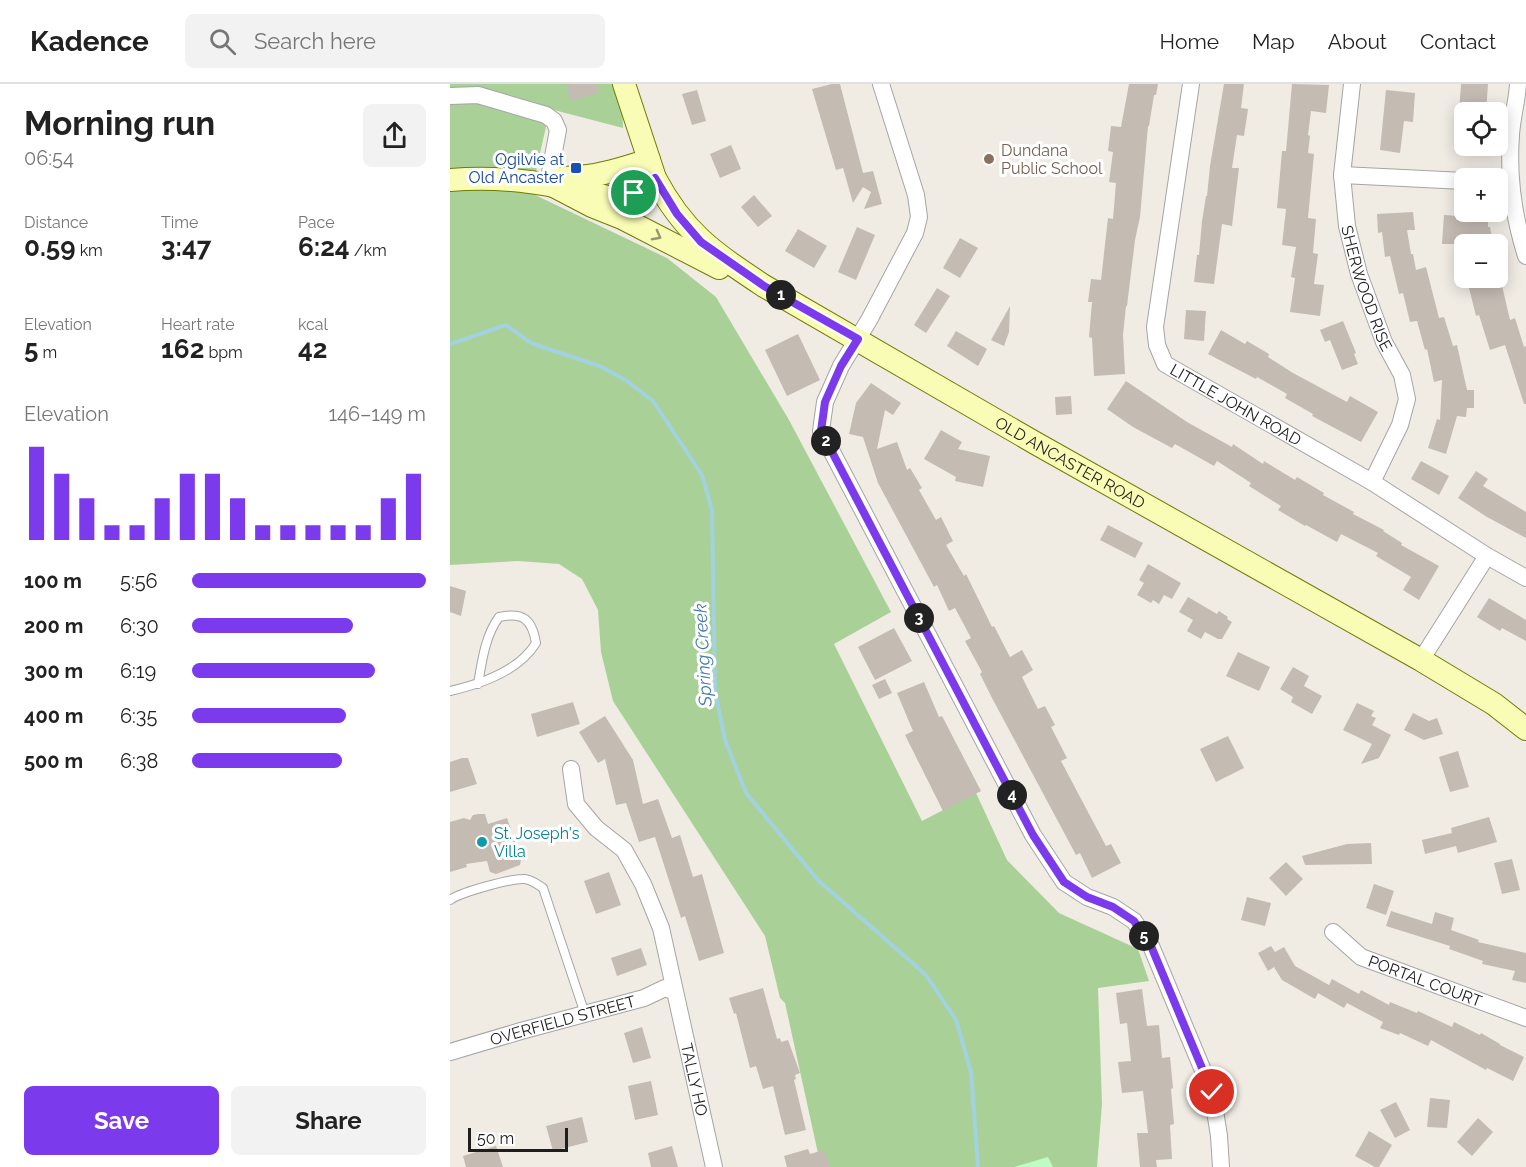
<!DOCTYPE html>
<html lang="en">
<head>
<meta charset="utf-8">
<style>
  :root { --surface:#fff; --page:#f2f2f2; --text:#222; --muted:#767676; --line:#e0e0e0; --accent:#7c3aed }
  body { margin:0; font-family:Raleway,sans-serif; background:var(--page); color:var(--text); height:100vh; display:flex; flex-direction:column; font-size:22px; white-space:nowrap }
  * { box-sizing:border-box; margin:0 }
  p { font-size:20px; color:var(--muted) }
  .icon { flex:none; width:33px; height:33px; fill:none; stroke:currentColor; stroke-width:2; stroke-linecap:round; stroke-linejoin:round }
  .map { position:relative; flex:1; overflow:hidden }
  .panel { display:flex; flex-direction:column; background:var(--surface); width:450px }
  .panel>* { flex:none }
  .controls { position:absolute; left:1004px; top:18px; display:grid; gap:12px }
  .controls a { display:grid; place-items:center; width:54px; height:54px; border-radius:9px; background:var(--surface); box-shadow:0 3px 15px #0003; font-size:30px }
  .scale { position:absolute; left:18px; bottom:15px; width:100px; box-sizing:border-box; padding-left:6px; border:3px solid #1e1e1e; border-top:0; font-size:16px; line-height:21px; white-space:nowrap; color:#1e1e1e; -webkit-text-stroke:4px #fff; paint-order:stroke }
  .pin { position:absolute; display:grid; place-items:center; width:51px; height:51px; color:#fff; margin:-26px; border:3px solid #fff; border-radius:50%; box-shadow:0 2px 6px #0007 }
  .km { position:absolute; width:30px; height:30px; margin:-15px; border-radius:50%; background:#222; color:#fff; font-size:16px; line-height:30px; text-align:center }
  .round { display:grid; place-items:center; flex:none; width:63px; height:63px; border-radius:9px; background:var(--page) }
  .overview { display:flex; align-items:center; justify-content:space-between; height:102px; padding:0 24px }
  h1 { font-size:33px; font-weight:700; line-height:45px }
  .figures { display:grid; grid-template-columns:repeat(3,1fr); gap:9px; height:102px; padding:6px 24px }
  .figures div { display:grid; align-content:center }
  .figures b { font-size:26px; font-weight:700 }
  .figures small { font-size:16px; font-weight:400 }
  .figures p { font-size:16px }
  .chart { height:168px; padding:12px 24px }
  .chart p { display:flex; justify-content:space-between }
  .chart svg { width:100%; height:108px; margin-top:6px; stroke:var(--accent); stroke-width:6 }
  .cta { display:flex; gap:12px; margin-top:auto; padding:12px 24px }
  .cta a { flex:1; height:69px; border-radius:9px; background:var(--accent); color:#fff; font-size:24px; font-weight:700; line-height:69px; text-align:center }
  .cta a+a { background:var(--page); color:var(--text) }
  ul { padding:0 24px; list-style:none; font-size:20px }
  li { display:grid; grid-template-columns:96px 72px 1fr; align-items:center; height:45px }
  li i { height:15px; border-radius:8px; background:var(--accent) }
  header { display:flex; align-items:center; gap:36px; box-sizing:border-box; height:84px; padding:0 30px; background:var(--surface); border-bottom:2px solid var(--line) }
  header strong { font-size:28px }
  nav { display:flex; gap:33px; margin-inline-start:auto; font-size:21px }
  .search { width:420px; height:54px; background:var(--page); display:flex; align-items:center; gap:15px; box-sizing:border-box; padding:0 21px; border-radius:9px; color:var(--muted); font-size:22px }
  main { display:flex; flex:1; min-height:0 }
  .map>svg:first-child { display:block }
  .forest { fill:#a9d197 }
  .park { fill:#bffcc3 }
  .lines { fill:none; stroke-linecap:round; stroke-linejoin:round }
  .stream { stroke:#a2d2df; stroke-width:4 }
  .building { fill:#c4bbb3 }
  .lane-casing { stroke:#a5a5a5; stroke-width:10 }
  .street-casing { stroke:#a5a5a5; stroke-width:18 }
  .secondary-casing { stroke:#6f7b00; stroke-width:24 }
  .lane { stroke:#fff; stroke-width:8 }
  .street { stroke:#fff; stroke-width:16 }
  .secondary { stroke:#f9fcb5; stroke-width:22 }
  .oneway { stroke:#969871 }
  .route-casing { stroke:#fff; stroke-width:12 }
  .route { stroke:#7c3aed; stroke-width:8 }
  .education-dot { fill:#8d6e63; stroke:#fff; stroke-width:2 }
  .transit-dot { fill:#1a4fb4; stroke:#fff; stroke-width:2 }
  .culture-dot { fill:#0f9aa8; stroke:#fff; stroke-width:2 }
  .labels { text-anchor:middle; stroke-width:6; stroke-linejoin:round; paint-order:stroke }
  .education-label { font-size:16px; fill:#785e54; stroke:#fff; text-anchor:start }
  .transit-label { font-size:16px; fill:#164399; stroke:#fff; text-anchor:end }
  .street-label { font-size:16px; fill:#1e1e1e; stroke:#fff }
  .culture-label { font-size:16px; fill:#0d838f; stroke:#fff; text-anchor:start }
  .water-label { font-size:18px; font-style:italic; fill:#4379aa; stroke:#fff }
</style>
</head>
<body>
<header>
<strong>Kadence</strong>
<div class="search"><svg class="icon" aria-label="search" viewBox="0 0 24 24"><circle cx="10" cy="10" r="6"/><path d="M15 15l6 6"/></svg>Search here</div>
<nav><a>Home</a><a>Map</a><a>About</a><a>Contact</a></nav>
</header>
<main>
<section class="panel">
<div class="overview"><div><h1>Morning run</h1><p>06:54</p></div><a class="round"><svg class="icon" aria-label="share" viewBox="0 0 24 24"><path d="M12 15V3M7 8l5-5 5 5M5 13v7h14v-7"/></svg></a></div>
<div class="figures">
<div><p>Distance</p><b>0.59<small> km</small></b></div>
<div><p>Time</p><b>3:47</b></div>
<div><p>Pace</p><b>6:24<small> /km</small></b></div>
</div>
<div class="figures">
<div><p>Elevation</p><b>5<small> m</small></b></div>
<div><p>Heart rate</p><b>162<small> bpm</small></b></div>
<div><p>kcal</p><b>42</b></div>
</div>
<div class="chart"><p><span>Elevation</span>146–149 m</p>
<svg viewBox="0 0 160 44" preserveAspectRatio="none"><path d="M5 44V6M15 44V17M25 44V27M35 44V38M45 44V38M55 44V27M65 44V17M75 44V17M85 44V27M95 44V38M105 44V38M115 44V38M125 44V38M135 44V38M145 44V27M155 44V17"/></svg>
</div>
<ul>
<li><b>100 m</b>5:56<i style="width:100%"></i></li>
<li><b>200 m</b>6:30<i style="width:69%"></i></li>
<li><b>300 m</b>6:19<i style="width:78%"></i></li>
<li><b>400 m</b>6:35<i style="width:66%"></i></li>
<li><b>500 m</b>6:38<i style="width:64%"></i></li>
</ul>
<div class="cta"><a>Save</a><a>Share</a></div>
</section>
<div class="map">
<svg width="1076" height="1083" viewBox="0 0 1076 1083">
  <rect width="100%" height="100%" fill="#f0ece4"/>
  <polygon class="forest" points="0,0 168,0 172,10 173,44 100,25 81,109 217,174 266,213 339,336 441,528 384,560 472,737 526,709 557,776 609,829 688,865 699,897 648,904 652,1020 647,1083 371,1083 335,919 330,914 315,852 163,617 151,568 148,526 132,495 109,480 68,477 0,481"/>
  <polygon class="park" points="598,1073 603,1083 564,1083"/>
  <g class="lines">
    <polyline class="stream" points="0,260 56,241 81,259 152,283 177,297 203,317 252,391 262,426 265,607 275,656 296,709 368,796 476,891 506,936 521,988 528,1083"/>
  </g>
  <g class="building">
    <polygon points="116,0 146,0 149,9 120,17"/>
    <polygon points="382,0 390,0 413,89 423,87 432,120 414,125 421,108 413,103 403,119 393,84 386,86 362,5"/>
    <polygon points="679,0 708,0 706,11 704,11 699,42 698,42 690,133 685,156 677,222 676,222 673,251 675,290 644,292 642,254 639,253 642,218 638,218 641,195 651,196 658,134 663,135 666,99 659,98 663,68 658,67 661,42 671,43"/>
    <polygon points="774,0 794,0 791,24 798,25 794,52 787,51 782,84 789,84 782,142 772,140 764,200 744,198 747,171 749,171 752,137 756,112 757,112 760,82"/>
    <polygon points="842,0 879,1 876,29 861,27 858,51 860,52 858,69 864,70 858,134 866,135 863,169 868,170 864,200 874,201 870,232 840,228 845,194 841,193 846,163 832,161 836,125 827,124 832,67 836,67"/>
    <polygon points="1011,0 1038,0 1036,28 1009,28"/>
    <polygon points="247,6 256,37 242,41 232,10"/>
    <polygon points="936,6 965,9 963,38 954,37 950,69 930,66"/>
    <polygon points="281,61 291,85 270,94 260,70"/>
    <polygon points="304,111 322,132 308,143 291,123"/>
    <polygon points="963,128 965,146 957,146 961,170 963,170 966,186 976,183 989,234 994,233 1003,262 1007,261 1017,306 1024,306 1024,324 1017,324 1016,333 1007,332 996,370 978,364 987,335 990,336 992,296 984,298 977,265 975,266 967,237 960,238 953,209 949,210 940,172 935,173 932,148 928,149 927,130"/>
    <polygon points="994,131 1038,134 1038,143 1040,143 1043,160 992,160"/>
    <polygon points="407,143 425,151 406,196 388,188"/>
    <polygon points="348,145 377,162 364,184 335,167"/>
    <polygon points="510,154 528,164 510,194 493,184"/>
    <polygon points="1050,193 1060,236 1065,234 1074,263 1076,262 1076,320 1074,320 1055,261 1040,266 1029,231 1026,232 1018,200"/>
    <polygon points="487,204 500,212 476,249 464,241"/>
    <polygon points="560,222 559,248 554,262 541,256"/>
    <polygon points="736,226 756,227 754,257 734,255"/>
    <polygon points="893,237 906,269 904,270 908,280 892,286 880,256 875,258 870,246"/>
    <polygon points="771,246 795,260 797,257 819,270 818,273 843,289 897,318 900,312 928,328 911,358 862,332 863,330 835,314 837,310 807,293 806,295 758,270"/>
    <polygon points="506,247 537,265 528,282 497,262"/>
    <polygon points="348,250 370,296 337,312 315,266"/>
    <polygon points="676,297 737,338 782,363 783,360 813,380 814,377 845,396 847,393 874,409 873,411 904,428 903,430 934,446 933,447 952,459 951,461 989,482 969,516 953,506 961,493 926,472 928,469 891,450 887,458 856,441 855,442 828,426 831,422 799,402 801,399 767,377 764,382 725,360 722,364 683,343 657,325"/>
    <polygon points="421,299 451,319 443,331 435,326 427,365 447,358 457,386 460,384 472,404 469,406 486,436 491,433 503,457 496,461 514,492 516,490 542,543 544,542 560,573 572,566 583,586 572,593 588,625 595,622 605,641 601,643 617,674 611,677 656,762 661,760 671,779 642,794 630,769 626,771 542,614 530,590 532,588 515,557 521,554 505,524 499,527 487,501 484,503 428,399 413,353 399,350 406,319"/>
    <polygon points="621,312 622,330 606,331 605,313"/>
    <polygon points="491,346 512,358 508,365 540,372 533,403 505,397 506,393 474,375"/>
    <polygon points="971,377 999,392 989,411 961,395"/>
    <polygon points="1026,387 1038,395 1033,402 1076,428 1076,454 1037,433 1008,414"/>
    <polygon points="658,441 693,459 685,474 650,456"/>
    <polygon points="698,480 731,499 722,515 714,511 709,520 703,516 701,519 687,511 694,499 689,496"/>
    <polygon points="0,502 16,507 11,532 0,528"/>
    <polygon points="738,513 767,530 769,527 778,533 777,535 782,538 772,555 768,555 755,548 751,555 737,547 743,536 729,528"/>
    <polygon points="1039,514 1076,536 1076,557 1052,544 1050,547 1027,533"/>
    <polygon points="444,544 462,577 425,596 408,563"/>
    <polygon points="788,568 820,583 809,607 776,592"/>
    <polygon points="843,583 859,592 854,602 872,612 862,630 841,618 843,613 830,605"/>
    <polygon points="435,595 442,609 429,615 422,601"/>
    <polygon points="474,598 489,633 492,632 531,707 493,727 455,651 463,647 447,609"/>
    <polygon points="123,618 130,640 87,653 81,630"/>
    <polygon points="907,619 924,627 921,632 926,634 922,641 941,651 929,674 911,680 922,660 893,646"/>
    <polygon points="963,629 979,637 987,634 993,650 974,656 954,646"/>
    <polygon points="155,632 183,676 193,720 208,715 222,754 230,751 243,793 252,790 274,869 249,877 235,832 231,834 205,753 189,758 176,719 166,721 155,675 148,679 129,648"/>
    <polygon points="778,652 794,684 766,698 750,665"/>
    <polygon points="1008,667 1019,703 1000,708 989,673"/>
    <polygon points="12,674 18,674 27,700 0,708 0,678"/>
    <polygon points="29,730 35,730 38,740 57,734 61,746 58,752 64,755 71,776 70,781 46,790 40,788 37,777 16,780 17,783 0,788 0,738 14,734 20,736 23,731"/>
    <polygon points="1039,733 1047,758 1008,769 1006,762 975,770 972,756 1002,749 1001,744"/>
    <polygon points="921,759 922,780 855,781 852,772 897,760"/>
    <polygon points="1062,775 1070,806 1052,810 1044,779"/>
    <polygon points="836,778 853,795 836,812 819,794"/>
    <polygon points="159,788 171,821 146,830 134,797"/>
    <polygon points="924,800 944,807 936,831 916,824"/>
    <polygon points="797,813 821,819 815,842 791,836"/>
    <polygon points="941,827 982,840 985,828 1004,834 1001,846 1029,856 1028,858 1076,869 1076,899 1062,896 1065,887 1032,880 1033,877 999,865 1000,862 936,842"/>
    <polygon points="821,862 825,868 834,863 845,882 879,901 882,895 909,910 911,906 939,921 940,918 967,929 968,927 1002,943 1004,938 1030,951 1031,949 1050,960 1050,961 1074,973 1063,997 1037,984 1036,986 981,956 978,962 950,949 949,951 930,944 933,938 897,919 894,924 868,909 865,915 832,896 824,883 818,887 808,869"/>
    <polygon points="191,864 197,881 167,892 161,874"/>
    <polygon points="313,904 327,955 330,954 331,958 338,956 350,989 345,991 346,995 344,996 356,1046 335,1051 323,1002 313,1005 306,982 300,984 286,929 284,930 279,914"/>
    <polygon points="692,905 697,942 709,941 712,974 720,973 723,1004 721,1005 724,1040 720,1041 722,1075 706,1076 707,1083 690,1083 687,1049 698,1049 693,1007 672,1009 668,978 681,977 677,939 670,940 666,909"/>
    <polygon points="192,943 201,974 183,979 174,949"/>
    <polygon points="201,997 208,1031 185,1036 178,1002"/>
    <polygon points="980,1014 1000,1016 997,1044 977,1043"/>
    <polygon points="946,1018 960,1046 945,1054 930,1026"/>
    <polygon points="132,1033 138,1058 103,1067 96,1042"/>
    <polygon points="1028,1034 1043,1048 1022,1072 1007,1058"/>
    <polygon points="919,1047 942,1061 929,1083 925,1083 905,1072"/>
    <polygon points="46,1062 53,1083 16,1083 13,1072"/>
    <polygon points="222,1062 228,1083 201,1083 198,1069"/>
    <polygon points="358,1065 360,1070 374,1066 380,1083 337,1083 334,1072"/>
  </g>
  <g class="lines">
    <defs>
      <g id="lane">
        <path d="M 0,607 C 31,600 69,587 86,559 C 82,535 73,528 49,533 C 35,552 32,577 28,600"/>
        <path d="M 0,816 C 11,808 62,794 75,795 C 82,796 87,800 93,804 L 135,930"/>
      </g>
      <g id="street">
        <polyline points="431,0 466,111 469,133 465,149 419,236 391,282 375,318 371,347 583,751 614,798 637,813 663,823 684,837 701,862 762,1008 769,1052 771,1083"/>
        <path id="s1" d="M 741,0 L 705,243 L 707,261 L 715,280 L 922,398 L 1037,472 L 1076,494"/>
        <path id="s2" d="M 902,0 L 892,91 L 897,142 L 909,190 L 934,258 L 952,291 L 957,315 L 950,341 L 922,398"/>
        <path d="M 1068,0 C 1067,17 1062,34 1061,51 C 1058,91 1064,134 1076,172"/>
        <polyline points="0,12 28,11 96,31 104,37 108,46 98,99"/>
        <polyline points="892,91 1014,97"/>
        <polyline points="971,576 1037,472"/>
        <path id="s3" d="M 121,685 L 126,720 L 146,744 L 174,766 L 193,800 L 211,844 L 264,1083"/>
        <path id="s4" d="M 883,848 L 911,873 L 1076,934"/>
        <path id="s5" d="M 0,968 L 71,947 L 194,914 L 215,904 L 223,907"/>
      </g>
      <g id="secondary">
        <path id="s6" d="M 174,0 L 205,94 C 234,149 263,168 314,202 L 587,360 L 971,576 L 1044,620 L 1076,645"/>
        <path d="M 0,96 C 59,91 105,101 162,114 C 181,114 190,106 205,94"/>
        <path d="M 107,96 C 119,92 132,93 144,91 C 163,88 181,82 199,76"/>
        <polyline points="98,99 142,122 172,134 269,184"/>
      </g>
    </defs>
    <use href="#lane" class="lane-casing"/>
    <use href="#street" class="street-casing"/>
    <use href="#secondary" class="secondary-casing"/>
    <use href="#lane" class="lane"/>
    <use href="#street" class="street"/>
    <use href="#secondary" class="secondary"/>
  </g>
  <defs><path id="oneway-chevron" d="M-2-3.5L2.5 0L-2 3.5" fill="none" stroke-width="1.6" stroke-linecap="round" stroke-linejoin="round" transform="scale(1.5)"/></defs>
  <use class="oneway" href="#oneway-chevron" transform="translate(207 152) rotate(28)"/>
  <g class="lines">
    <defs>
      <polyline id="route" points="184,109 205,94 227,130 251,158 314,202 408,255 391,282 375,318 371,347 583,751 614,798 637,813 663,823 684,837 701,862 762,1008"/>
    </defs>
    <use href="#route" class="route-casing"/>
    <use href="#route" class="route"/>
  </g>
  <circle class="education-dot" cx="539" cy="75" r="6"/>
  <rect class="transit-dot" x="120" y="78" width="12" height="12" rx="3"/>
  <circle class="culture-dot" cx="32" cy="758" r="6"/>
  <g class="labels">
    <g class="education-label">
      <text x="551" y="72">Dundana<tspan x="551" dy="18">Public School</tspan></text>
    </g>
    <g class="transit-label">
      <text x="114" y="81">Ogilvie at<tspan x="114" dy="18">Old Ancaster</tspan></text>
    </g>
    <g class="street-label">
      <text dy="6" stroke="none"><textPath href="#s2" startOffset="208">SHERWOOD RISE</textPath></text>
      <text dy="6" stroke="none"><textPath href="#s1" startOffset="366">LITTLE JOHN ROAD</textPath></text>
      <text dy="6" stroke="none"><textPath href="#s6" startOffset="608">OLD ANCASTER ROAD</textPath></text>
      <text dy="6" stroke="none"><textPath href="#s4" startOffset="106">PORTAL COURT</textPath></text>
      <text dy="6" stroke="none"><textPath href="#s5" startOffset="117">OVERFIELD STREET</textPath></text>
      <text dy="6" stroke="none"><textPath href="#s3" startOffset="344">TALLY HO</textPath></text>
    </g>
    <g class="culture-label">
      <text x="44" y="755">St. Joseph's<tspan x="44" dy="18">Villa</tspan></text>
    </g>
    <g class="water-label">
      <text transform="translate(253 571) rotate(-93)" y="6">Spring Creek</text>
    </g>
  </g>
</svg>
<div class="controls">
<a><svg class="icon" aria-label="locate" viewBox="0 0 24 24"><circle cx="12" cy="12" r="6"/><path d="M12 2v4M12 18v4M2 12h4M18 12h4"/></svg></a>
<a>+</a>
<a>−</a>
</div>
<div class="scale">50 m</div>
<div class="pin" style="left:184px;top:109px;background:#1e9e55"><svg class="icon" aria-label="arrive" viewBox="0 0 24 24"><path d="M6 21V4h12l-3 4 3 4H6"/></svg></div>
<div class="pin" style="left:762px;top:1008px;background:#d93025"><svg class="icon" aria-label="check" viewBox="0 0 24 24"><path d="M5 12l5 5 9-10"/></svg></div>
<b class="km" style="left:331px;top:211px">1</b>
<b class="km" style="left:376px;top:357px">2</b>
<b class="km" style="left:469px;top:534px">3</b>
<b class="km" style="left:562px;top:711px">4</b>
<b class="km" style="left:694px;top:852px">5</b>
</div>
</main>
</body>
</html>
